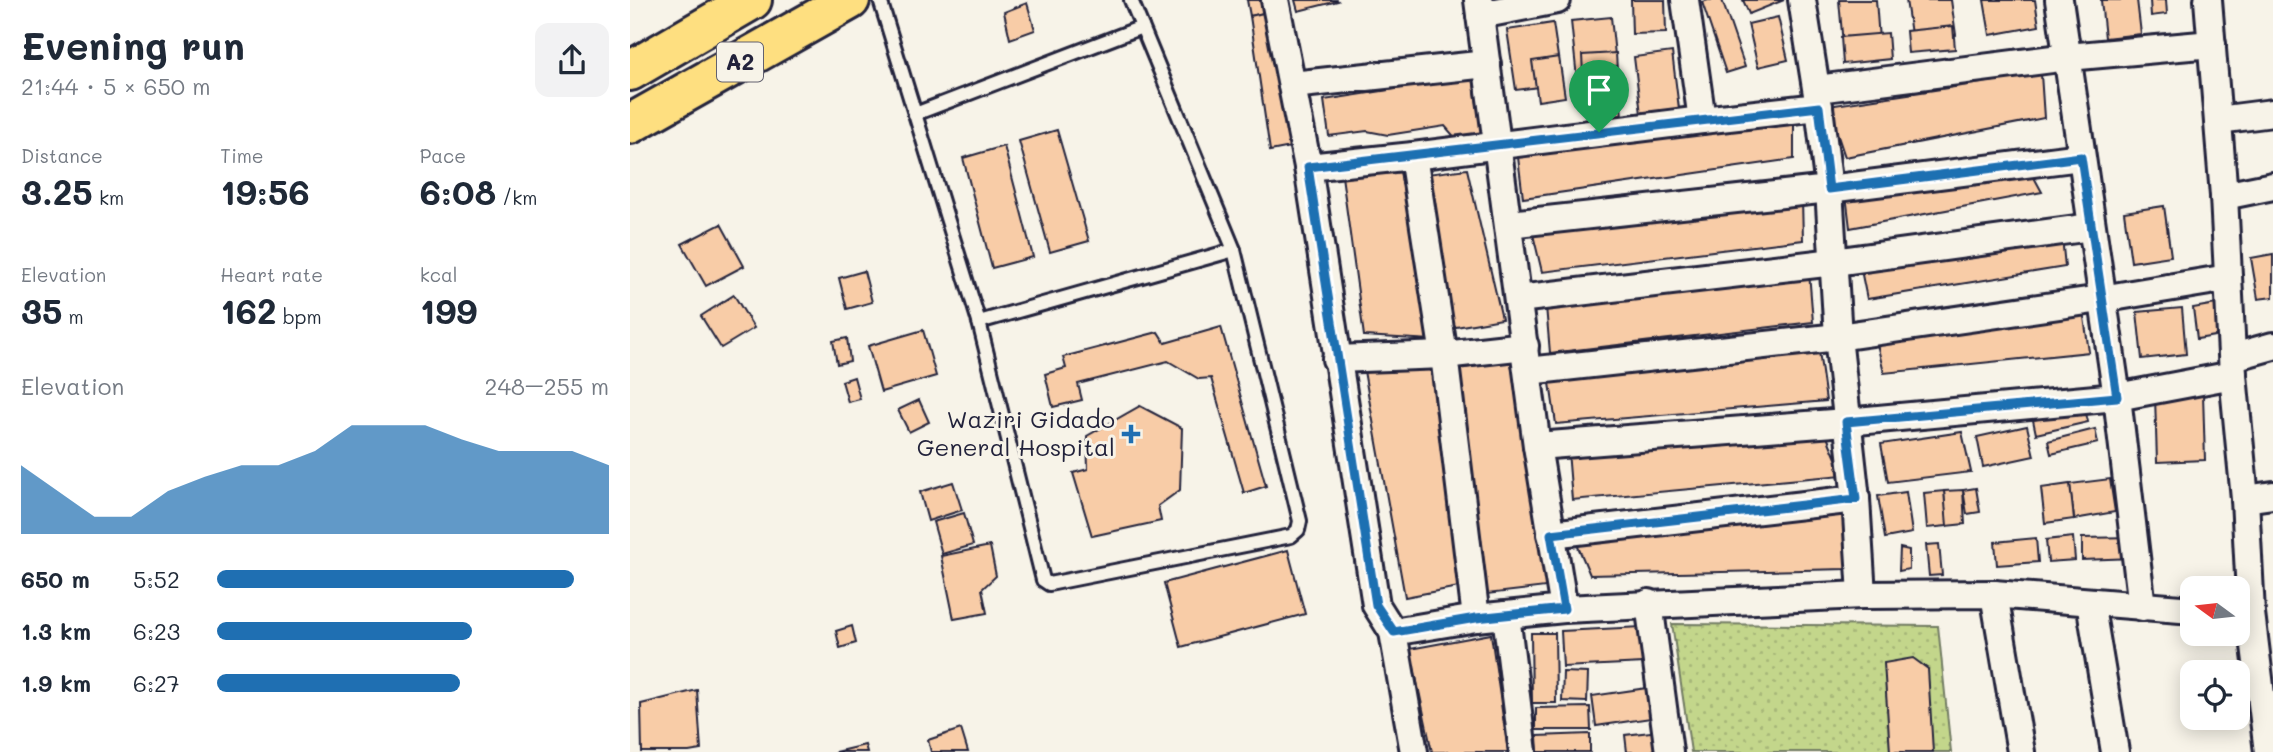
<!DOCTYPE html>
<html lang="en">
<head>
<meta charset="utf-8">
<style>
  :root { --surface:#fff; --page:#f2f2f3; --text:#1f2937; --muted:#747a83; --accent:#1f6fb2 }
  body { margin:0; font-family:Mali,sans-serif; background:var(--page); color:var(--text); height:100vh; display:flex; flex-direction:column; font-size:26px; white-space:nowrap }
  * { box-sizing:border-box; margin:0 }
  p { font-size:23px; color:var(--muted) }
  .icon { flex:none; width:38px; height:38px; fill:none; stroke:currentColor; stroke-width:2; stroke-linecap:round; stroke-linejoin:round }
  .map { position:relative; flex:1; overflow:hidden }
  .details { display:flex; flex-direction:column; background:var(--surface); width:630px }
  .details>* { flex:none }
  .needle { width:46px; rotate:285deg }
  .fabs { position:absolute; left:1550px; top:576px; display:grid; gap:14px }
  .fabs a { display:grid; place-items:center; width:70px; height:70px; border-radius:14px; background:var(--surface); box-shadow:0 4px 18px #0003; font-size:35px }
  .pin { position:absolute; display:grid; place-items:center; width:60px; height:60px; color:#fff; margin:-72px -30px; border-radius:50% 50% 50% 0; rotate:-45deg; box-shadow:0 0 7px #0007 }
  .pin .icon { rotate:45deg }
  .round { display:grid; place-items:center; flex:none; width:74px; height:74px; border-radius:14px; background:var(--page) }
  .overview { display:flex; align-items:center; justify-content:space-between; height:119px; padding:0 21px }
  h1 { font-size:38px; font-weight:800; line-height:52px }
  .metrics { display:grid; grid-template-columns:repeat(3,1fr); gap:10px; height:119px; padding:7px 21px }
  .metrics div { display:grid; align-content:center }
  .metrics b { font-size:35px; font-weight:800 }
  .metrics small { font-size:19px; font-weight:400 }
  .metrics p { font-size:19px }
  .chart { height:196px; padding:14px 21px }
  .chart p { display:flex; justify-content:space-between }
  .chart svg { width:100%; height:126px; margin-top:7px; fill:var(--accent); opacity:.7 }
  ul { padding:0 21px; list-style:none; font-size:23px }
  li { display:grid; grid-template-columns:112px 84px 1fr; align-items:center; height:52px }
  li i { height:18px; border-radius:9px; background:var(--accent) }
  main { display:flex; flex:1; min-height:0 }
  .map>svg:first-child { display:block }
  .grass { fill:url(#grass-dots); stroke:#727c63; stroke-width:2 }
  .building { fill:#f8cca7; stroke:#22223b; stroke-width:2 }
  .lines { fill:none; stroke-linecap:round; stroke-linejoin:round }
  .service-casing { stroke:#22223b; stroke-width:18 }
  .minor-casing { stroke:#22223b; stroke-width:32 }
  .trunk-casing { stroke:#22223b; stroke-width:44 }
  .service { stroke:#f7f3e8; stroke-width:12 }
  .minor { stroke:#f7f3e8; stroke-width:26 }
  .trunk { stroke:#fedf80; stroke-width:38 }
  .route-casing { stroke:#fff; stroke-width:14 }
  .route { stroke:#1f6fb2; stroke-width:9 }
  .poi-dot { fill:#1f6fb2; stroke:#f7f3e8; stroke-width:2.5 }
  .labels { text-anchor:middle; stroke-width:6; stroke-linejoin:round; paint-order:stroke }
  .shield { fill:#f7f3e8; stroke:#62616f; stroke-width:2 }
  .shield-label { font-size:23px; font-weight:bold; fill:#22223b }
  .poi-label { font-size:24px; fill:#22223b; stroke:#f7f3e8; text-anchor:end }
</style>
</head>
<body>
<main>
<section class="details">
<div class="overview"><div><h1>Evening run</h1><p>21:44 · 5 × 650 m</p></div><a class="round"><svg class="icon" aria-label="share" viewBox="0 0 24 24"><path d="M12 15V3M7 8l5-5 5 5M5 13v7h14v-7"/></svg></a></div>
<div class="metrics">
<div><p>Distance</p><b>3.25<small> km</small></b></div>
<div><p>Time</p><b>19:56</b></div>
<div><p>Pace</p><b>6:08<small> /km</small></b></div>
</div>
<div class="metrics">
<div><p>Elevation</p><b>35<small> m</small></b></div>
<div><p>Heart rate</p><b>162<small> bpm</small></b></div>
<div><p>kcal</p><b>199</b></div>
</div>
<div class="chart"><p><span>Elevation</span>248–255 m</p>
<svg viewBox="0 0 160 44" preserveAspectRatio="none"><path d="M0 44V20L10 29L20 38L30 38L40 29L50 24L60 20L70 20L80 15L90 6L100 6L110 6L120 11L130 15L140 15L150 15L160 20V44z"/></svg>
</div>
<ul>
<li><b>650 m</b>5:52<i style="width:91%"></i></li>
<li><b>1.3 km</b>6:23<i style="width:65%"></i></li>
<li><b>1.9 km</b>6:27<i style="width:62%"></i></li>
</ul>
</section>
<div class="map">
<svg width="1643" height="752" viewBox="0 0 1643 752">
  <defs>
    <pattern id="grass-dots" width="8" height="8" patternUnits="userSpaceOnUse" patternTransform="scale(1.75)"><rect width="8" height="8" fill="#c3d68b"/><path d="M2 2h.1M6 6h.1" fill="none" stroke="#a7b779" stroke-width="1.8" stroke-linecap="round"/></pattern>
  </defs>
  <rect width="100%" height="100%" fill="#f7f3e8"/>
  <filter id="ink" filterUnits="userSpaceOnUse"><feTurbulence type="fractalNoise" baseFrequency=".0143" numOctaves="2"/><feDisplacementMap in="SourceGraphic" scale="14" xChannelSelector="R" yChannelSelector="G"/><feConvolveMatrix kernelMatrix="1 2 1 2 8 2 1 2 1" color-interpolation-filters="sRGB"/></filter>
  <g filter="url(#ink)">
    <polygon class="grass" points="1042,624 1308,626 1321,752 1061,752"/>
    <g class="building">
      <polygon points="617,0 635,0 638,12 620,16"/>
      <polygon points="665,0 707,0 708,1 668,11"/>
      <polygon points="1001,0 1035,0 1036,33 1002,34"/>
      <polygon points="1078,0 1092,0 1115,67 1096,73 1072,2"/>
      <polygon points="1113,0 1154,0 1119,14"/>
      <polygon points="1209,0 1246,0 1250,53 1214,56"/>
      <polygon points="1276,0 1321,0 1326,35 1282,41"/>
      <polygon points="1354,0 1405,0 1409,26 1360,35"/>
      <polygon points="1471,0 1507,0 1511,34 1475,38"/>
      <polygon points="1520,0 1536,0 1537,14 1521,16"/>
      <polygon points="397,3 405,30 380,39 374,12"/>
      <polygon points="638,12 661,147 640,151 620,16"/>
      <polygon points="981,17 988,84 948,88 941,21"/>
      <polygon points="1148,17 1158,60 1128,67 1118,24"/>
      <polygon points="923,23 932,84 886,90 877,30"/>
      <polygon points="1323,26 1325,49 1278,53 1276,31"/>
      <polygon points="1258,33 1260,59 1213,64 1211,37"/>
      <polygon points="1042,52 1050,117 1012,122 1004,57"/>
      <polygon points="986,53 987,71 953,73 952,55"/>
      <polygon points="929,57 935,97 908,101 902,61"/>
      <polygon points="1411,74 1414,118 1215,157 1198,106"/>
      <polygon points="988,75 992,116 973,118 969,77"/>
      <polygon points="843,77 852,137 828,141 815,126 758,135 737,131 699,136 694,100"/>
      <polygon points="1164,111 1164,159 893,198 887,149"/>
      <polygon points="427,130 459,241 420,252 389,141"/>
      <polygon points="374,146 403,257 362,268 333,158"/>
      <polygon points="769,165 802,340 734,336 712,176"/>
      <polygon points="837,169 872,319 820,328 796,174"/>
      <polygon points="1400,170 1412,192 1220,228 1216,195"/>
      <polygon points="1172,199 1173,240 912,272 901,226"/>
      <polygon points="1534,206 1541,256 1501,262 1494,212"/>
      <polygon points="91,224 114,266 76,286 52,244"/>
      <polygon points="1432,237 1435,267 1237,299 1230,265"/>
      <polygon points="1643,254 1643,297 1628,299 1621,258"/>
      <polygon points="234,271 242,302 217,309 209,278"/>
      <polygon points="1179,272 1183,322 920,353 916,306"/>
      <polygon points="104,295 124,328 91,348 71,316"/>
      <polygon points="1586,304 1591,335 1567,339 1563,308"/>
      <polygon points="1552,308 1556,354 1512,359 1507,312"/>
      <polygon points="1453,310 1459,352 1254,373 1247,344"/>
      <polygon points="591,327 636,486 614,493 581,378 569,379 538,361 448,384 452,400 423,407 415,374 436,368 433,357 528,332 535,343"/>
      <polygon points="293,330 306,376 251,392 238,346"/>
      <polygon points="217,338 220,361 207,364 203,341"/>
      <polygon points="1188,344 1196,401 926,424 919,376"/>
      <polygon points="732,360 806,365 834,586 775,597"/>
      <polygon points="881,361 916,587 857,594 822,370"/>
      <polygon points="224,377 230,399 218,402 212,381"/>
      <polygon points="1573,394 1575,460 1527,462 1525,396"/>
      <polygon points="289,400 299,422 279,432 268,410"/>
      <polygon points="510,406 552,428 550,490 528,506 531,521 462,536 443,473 458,469 457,436"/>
      <polygon points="1455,409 1458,422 1406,434 1403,420"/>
      <polygon points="1397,426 1404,456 1353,467 1347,437"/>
      <polygon points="1193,427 1213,475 942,500 938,451"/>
      <polygon points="1465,429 1468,443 1421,454 1418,441"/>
      <polygon points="1332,432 1341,472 1258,482 1251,444"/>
      <polygon points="1480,479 1485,512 1444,519 1440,484"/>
      <polygon points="323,482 332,510 298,521 290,492"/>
      <polygon points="1440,484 1444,519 1415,523 1411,488"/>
      <polygon points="1346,488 1350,512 1337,514 1333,490"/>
      <polygon points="1333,490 1335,524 1316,526 1314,491"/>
      <polygon points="1314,491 1317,526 1297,528 1294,493"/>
      <polygon points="1276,492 1282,533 1255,538 1248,496"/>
      <polygon points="1217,510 1217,569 960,575 946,542"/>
      <polygon points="334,513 343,545 312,554 303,522"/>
      <polygon points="1443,537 1445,560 1418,562 1416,540"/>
      <polygon points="1504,537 1504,558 1452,560 1452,538"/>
      <polygon points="1406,538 1408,562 1367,565 1365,542"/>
      <polygon points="1309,544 1312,575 1299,576 1296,545"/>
      <polygon points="360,546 366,576 352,589 357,613 324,619 311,556"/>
      <polygon points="1270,548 1279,550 1279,569 1269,571"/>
      <polygon points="658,550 675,614 551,647 534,583"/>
      <polygon points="222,626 226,643 210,648 206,631"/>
      <polygon points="1012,627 1014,663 933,667 931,631"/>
      <polygon points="901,633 925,633 926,703 902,703"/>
      <polygon points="861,634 878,752 802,752 780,649"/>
      <polygon points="1283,658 1298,669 1303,752 1260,752 1254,663"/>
      <polygon points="933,672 958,673 957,702 932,701"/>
      <polygon points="1017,688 1021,718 966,726 962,696"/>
      <polygon points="67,690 71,750 59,752 12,752 11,704"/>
      <polygon points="960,707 961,730 906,730 906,708"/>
      <polygon points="331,729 338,752 301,752 298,740"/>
      <polygon points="1029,731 1031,752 997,752 995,735"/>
      <polygon points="960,734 960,752 908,752 907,736"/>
      <polygon points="235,745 237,752 205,752"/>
    </g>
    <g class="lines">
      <defs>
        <g id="service">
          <polyline points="250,0 349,322 413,580 419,584 661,536 668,530 670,521 604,250 501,0"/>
          <polyline points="285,114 512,27"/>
          <polyline points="349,322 604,250"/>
        </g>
        <g id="minor">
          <polyline points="645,0 678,167 746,605 763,632 784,752"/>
          <polyline points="848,0 907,446 934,609"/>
          <polyline points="1055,0 1072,120 1189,107"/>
          <polyline points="1172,0 1189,107 1199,189 1208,337 1226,499 1232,595"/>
          <polyline points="1429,0 1487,397 1512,607"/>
          <polyline points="1578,0 1594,196 1603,375 1615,499 1621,613 1638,752"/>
          <polyline points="850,15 927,0"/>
          <polyline points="662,85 857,64"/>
          <polyline points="1187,89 1438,57 1582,44"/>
          <polyline points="1588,120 1643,113"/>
          <polyline points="783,156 814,355 846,618"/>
          <polyline points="678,167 783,156 1072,120"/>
          <polyline points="1594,196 1643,186"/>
          <polyline points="879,224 1199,189 1451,157"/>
          <polyline points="888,299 1204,262 1461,227"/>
          <polyline points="1603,357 1643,346"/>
          <polyline points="706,359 814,355 895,346"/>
          <polyline points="898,371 1208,337 1471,299 1598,278"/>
          <polyline points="907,446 1216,422 1487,397 1603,375"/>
          <polyline points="1615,499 1643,495"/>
          <polyline points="921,534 1226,499"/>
          <polyline points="1364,594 1391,752"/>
          <polyline points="1460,602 1485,752"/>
          <polyline points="1019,603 1039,752"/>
          <polyline points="876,615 893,752"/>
          <polyline points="763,632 846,618 934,609 1232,595 1364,594 1563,610"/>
        </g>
        <g id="trunk">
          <polyline points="0,71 122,0"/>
          <polyline points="0,124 220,0"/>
        </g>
      </defs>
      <use href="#service" class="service-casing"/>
      <use href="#minor" class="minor-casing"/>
      <use href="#trunk" class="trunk-casing"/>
      <use href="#service" class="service"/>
      <use href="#minor" class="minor"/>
      <use href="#trunk" class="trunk"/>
    </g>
  </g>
  <g class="lines" filter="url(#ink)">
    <defs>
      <polygon id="route" points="1189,107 1199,189 1451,157 1487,397 1216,422 1226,499 921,534 934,609 846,618 764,632 746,605 678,167"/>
    </defs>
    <use href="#route" class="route-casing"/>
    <use href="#route" class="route"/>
  </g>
  <path class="poi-dot" d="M497.5 423.5h7v7h7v7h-7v7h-7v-7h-7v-7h7z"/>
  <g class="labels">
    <rect class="shield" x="87" y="42.5" width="46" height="39" rx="5"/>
    <g class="shield-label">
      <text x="110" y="70">A2</text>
    </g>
    <g class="poi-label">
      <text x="485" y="428">Waziri Gidado<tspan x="485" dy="28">General Hospital</tspan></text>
    </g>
  </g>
</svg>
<div class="fabs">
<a><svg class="needle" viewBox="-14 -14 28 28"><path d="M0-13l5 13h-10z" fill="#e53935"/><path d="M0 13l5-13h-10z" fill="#747a83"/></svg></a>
<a><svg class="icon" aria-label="locate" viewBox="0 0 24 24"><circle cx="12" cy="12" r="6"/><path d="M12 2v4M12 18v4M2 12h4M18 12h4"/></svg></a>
</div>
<div class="pin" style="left:969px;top:132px;background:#1e9e55"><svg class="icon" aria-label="arrive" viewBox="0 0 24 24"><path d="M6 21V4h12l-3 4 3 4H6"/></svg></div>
</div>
</main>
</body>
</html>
